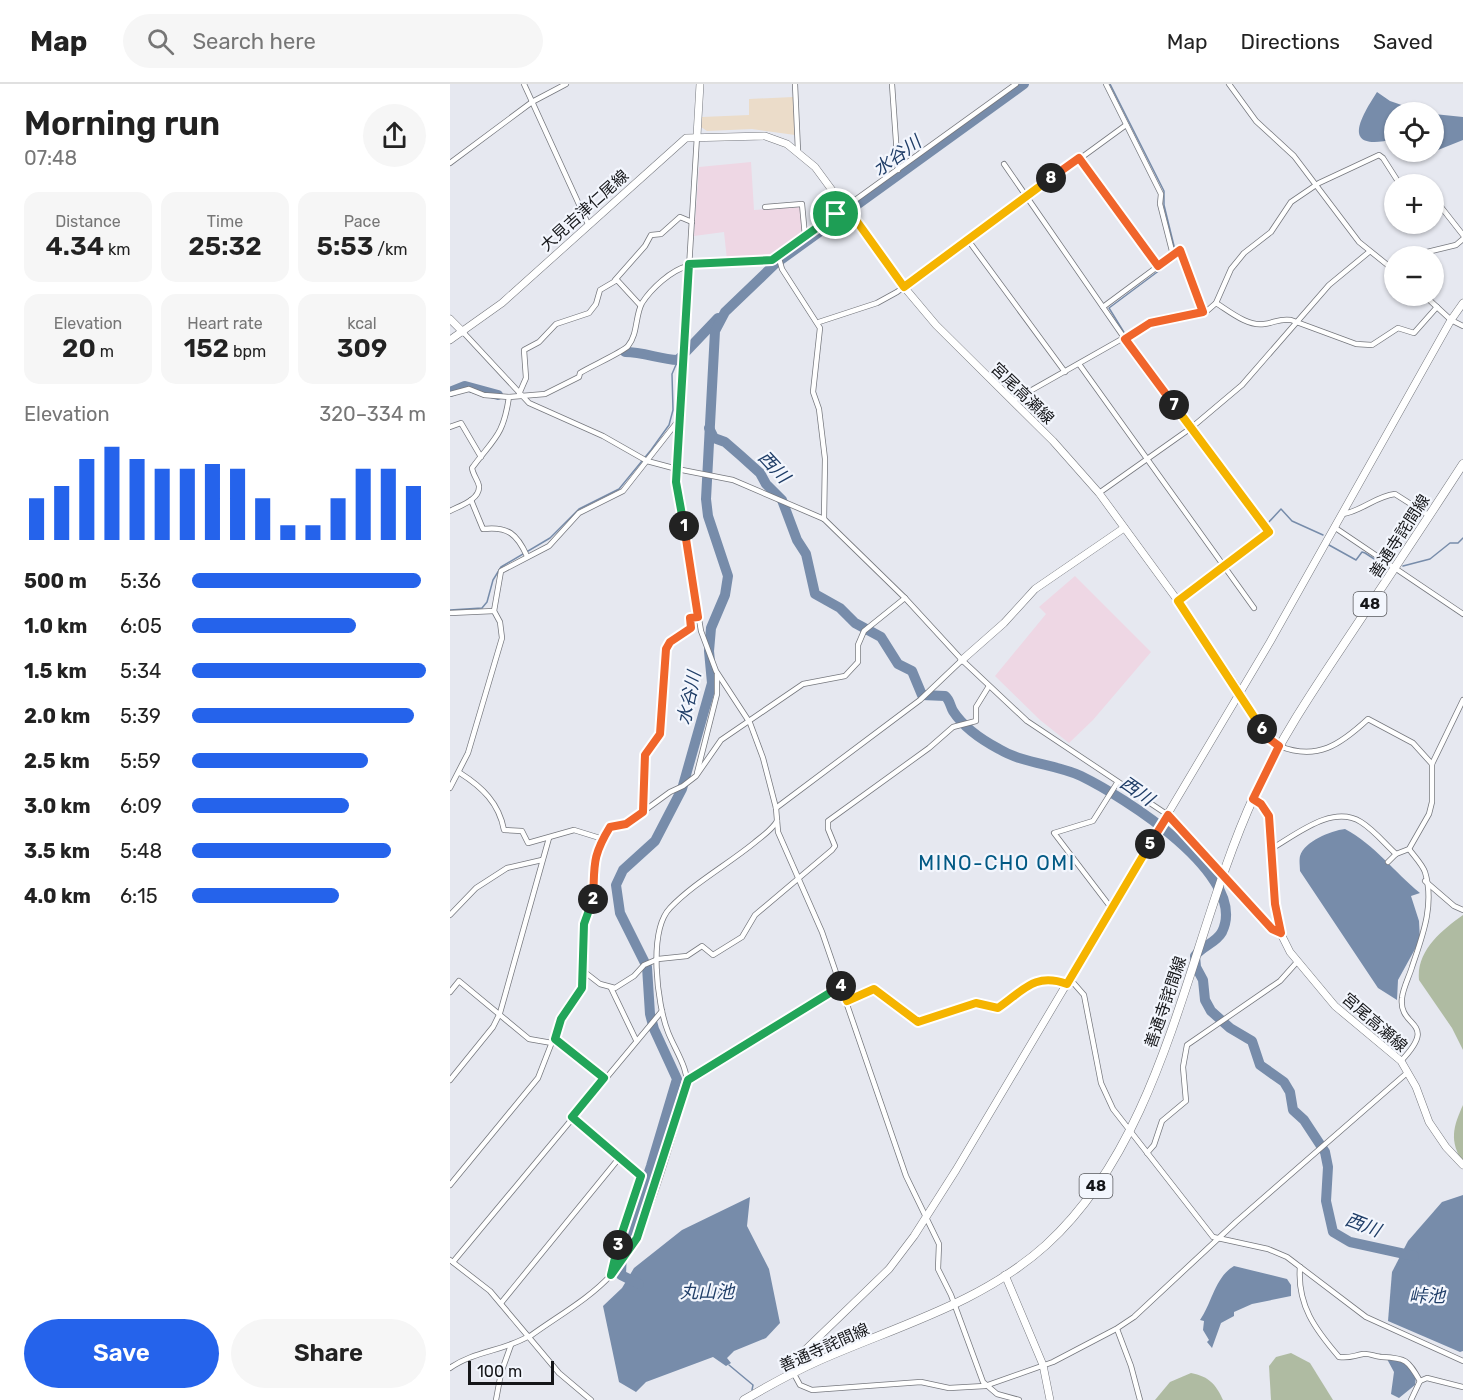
<!DOCTYPE html>
<html lang="en">
<head>
<meta charset="utf-8">
<style>
  :root { --surface:#fff; --page:#f6f6f6; --text:#222; --muted:#767676; --line:#e0e0e0; --accent:#2563eb }
  body { margin:0; font-family:Rubik,"Noto Sans JP",sans-serif; background:var(--page); color:var(--text); height:100vh; display:flex; flex-direction:column; font-size:22px; white-space:nowrap }
  * { box-sizing:border-box; margin:0 }
  p { font-size:20px; color:var(--muted) }
  .icon { flex:none; width:33px; height:33px; fill:none; stroke:currentColor; stroke-width:2; stroke-linecap:round; stroke-linejoin:round }
  .map { position:relative; flex:1; overflow:hidden }
  .side { display:flex; flex-direction:column; background:var(--surface); width:450px }
  .side>* { flex:none }
  .buttons { position:absolute; left:934px; top:18px; display:grid; gap:12px }
  .buttons a { display:grid; place-items:center; width:60px; height:60px; border-radius:50%; background:var(--surface); box-shadow:0 2px 4px #0004; font-size:30px }
  .scale { position:absolute; left:18px; bottom:15px; width:86px; box-sizing:border-box; padding-left:6px; border:3px solid #151619; border-top:0; font-size:16px; line-height:21px; white-space:nowrap; color:#151619; -webkit-text-stroke:4px #f3f6fd; paint-order:stroke }
  .pin { position:absolute; display:grid; place-items:center; width:51px; height:51px; color:#fff; margin:-26px; border:3px solid #fff; border-radius:50%; box-shadow:0 2px 6px #0007 }
  .km { position:absolute; width:30px; height:30px; margin:-15px; border-radius:50%; background:#222; color:#fff; font-size:16px; line-height:30px; text-align:center }
  .round { display:grid; place-items:center; flex:none; width:63px; height:63px; border-radius:32px; background:var(--page) }
  .overview { display:flex; align-items:center; justify-content:space-between; height:102px; padding:0 24px }
  h1 { font-size:33px; font-weight:600; line-height:45px }
  .figures { display:grid; grid-template-columns:repeat(3,1fr); gap:9px; height:102px; padding:6px 24px }
  .figures div { display:grid; align-content:center; border-radius:15px; background:var(--page); text-align:center }
  .figures b { font-size:26px; font-weight:600 }
  .figures small { font-size:16px; font-weight:400 }
  .figures p { font-size:16px }
  .chart { height:168px; padding:12px 24px }
  .chart p { display:flex; justify-content:space-between }
  .chart svg { width:100%; height:108px; margin-top:6px; stroke:var(--accent); stroke-width:6 }
  .button { display:flex; gap:12px; margin-top:auto; padding:12px 24px }
  .button a { flex:1; height:69px; border-radius:36px; background:var(--accent); color:#fff; font-size:24px; font-weight:600; line-height:69px; text-align:center }
  .button a+a { background:var(--page); color:var(--text) }
  ul { padding:0 24px; list-style:none; font-size:20px }
  li { display:grid; grid-template-columns:96px 72px 1fr; align-items:center; height:45px }
  li i { height:15px; border-radius:8px; background:var(--accent) }
  header { display:flex; align-items:center; gap:36px; box-sizing:border-box; height:84px; padding:0 30px; background:var(--surface); border-bottom:2px solid var(--line) }
  header strong { font-size:28px }
  nav { display:flex; gap:33px; margin-inline-start:auto; font-size:21px }
  .search { width:420px; height:54px; background:var(--page); display:flex; align-items:center; gap:15px; box-sizing:border-box; padding:0 21px; border-radius:33px; color:var(--muted); font-size:22px }
  main { display:flex; flex:1; min-height:0 }
  .map>svg:first-child { display:block }
  .commercial { fill:#ebdcc9 }
  .education { fill:#eed7e4 }
  .green { fill:#afbba2 }
  .water { fill:#778caa }
  .lines { fill:none; stroke-linecap:round; stroke-linejoin:round }
  .stream { stroke:#778caa; stroke-width:1.5 }
  .river { stroke:#778caa; stroke-width:10 }
  .street-casing { stroke:#76787e; stroke-width:6 }
  .secondary-casing { stroke:#76787e; stroke-width:8 }
  .primary-casing { stroke:#76787e; stroke-width:9 }
  .street { stroke:#fff; stroke-width:4.5 }
  .secondary { stroke:#fff; stroke-width:7 }
  .primary { stroke:#fff; stroke-width:8 }
  .split-1-casing { stroke:#fff; stroke-width:12 }
  .split-2-casing { stroke:#fff; stroke-width:12 }
  .split-3-casing { stroke:#fff; stroke-width:12 }
  .split-4-casing { stroke:#fff; stroke-width:12 }
  .split-5-casing { stroke:#fff; stroke-width:12 }
  .split-6-casing { stroke:#fff; stroke-width:12 }
  .split-7-casing { stroke:#fff; stroke-width:12 }
  .split-8-casing { stroke:#fff; stroke-width:12 }
  .split-9-casing { stroke:#fff; stroke-width:12 }
  .split-1 { stroke:#22a559; stroke-width:8 }
  .split-2 { stroke:#f0652b; stroke-width:8 }
  .split-3 { stroke:#22a559; stroke-width:8 }
  .split-4 { stroke:#22a559; stroke-width:8 }
  .split-5 { stroke:#f5b400; stroke-width:8 }
  .split-6 { stroke:#f0652b; stroke-width:8 }
  .split-7 { stroke:#f5b400; stroke-width:8 }
  .split-8 { stroke:#f0652b; stroke-width:8 }
  .split-9 { stroke:#f5b400; stroke-width:8 }
  .labels { text-anchor:middle; stroke-width:4.5; stroke-linejoin:round; paint-order:stroke }
  .shield { fill:#f3f6fd; stroke:#58595d; stroke-width:1.5 }
  .shield-label { font-size:15px; font-weight:bold; fill:#151619 }
  .street-label { font-size:16px; fill:#151619; stroke:#f3f6fd }
  .water-label { font-size:18px; font-style:italic; fill:#203e68; stroke:#f3f6fd }
  .quarter-label { font-size:20px; letter-spacing:1.5px; fill:#025984; stroke:#f3f6fd }
</style>
</head>
<body>
<header>
<strong>Map</strong>
<div class="search"><svg class="icon" aria-label="search" viewBox="0 0 24 24"><circle cx="10" cy="10" r="6"/><path d="M15 15l6 6"/></svg>Search here</div>
<nav><a>Map</a><a>Directions</a><a>Saved</a></nav>
</header>
<main>
<section class="side">
<div class="overview"><div><h1>Morning run</h1><p>07:48</p></div><a class="round"><svg class="icon" aria-label="share" viewBox="0 0 24 24"><path d="M12 15V3M7 8l5-5 5 5M5 13v7h14v-7"/></svg></a></div>
<div class="figures">
<div><p>Distance</p><b>4.34<small> km</small></b></div>
<div><p>Time</p><b>25:32</b></div>
<div><p>Pace</p><b>5:53<small> /km</small></b></div>
</div>
<div class="figures">
<div><p>Elevation</p><b>20<small> m</small></b></div>
<div><p>Heart rate</p><b>152<small> bpm</small></b></div>
<div><p>kcal</p><b>309</b></div>
</div>
<div class="chart"><p><span>Elevation</span>320–334 m</p>
<svg viewBox="0 0 160 44" preserveAspectRatio="none"><path d="M5 44V27M15 44V22M25 44V11M35 44V6M45 44V11M55 44V15M65 44V15M75 44V13M85 44V15M95 44V27M105 44V38M115 44V38M125 44V27M135 44V15M145 44V15M155 44V22"/></svg>
</div>
<ul>
<li><b>500 m</b>5:36<i style="width:98%"></i></li>
<li><b>1.0 km</b>6:05<i style="width:70%"></i></li>
<li><b>1.5 km</b>5:34<i style="width:100%"></i></li>
<li><b>2.0 km</b>5:39<i style="width:95%"></i></li>
<li><b>2.5 km</b>5:59<i style="width:75%"></i></li>
<li><b>3.0 km</b>6:09<i style="width:67%"></i></li>
<li><b>3.5 km</b>5:48<i style="width:85%"></i></li>
<li><b>4.0 km</b>6:15<i style="width:63%"></i></li>
</ul>
<div class="button"><a>Save</a><a>Share</a></div>
</section>
<div class="map">
<svg width="1013" height="1316" viewBox="0 0 1013 1316">
  <rect width="100%" height="100%" fill="#e6e8f0"/>
  <polygon class="commercial" points="343,13 345,51 302,45 257,47 251,43 252,33 299,31 299,15"/>
  <g class="education">
    <polygon points="301,78 304,126 351,123 352,151 322,170 277,176 274,148 244,152 249,83"/>
    <polygon points="625,492 701,568 643,636 619,659 590,636 545,592 596,530 589,523"/>
  </g>
  <g class="green">
    <path d="M 1013,831 L 1013,966 L 1002,944 L 969,896 C 966,867 992,846 1013,831 Z"/>
    <path d="M 1013,1021 L 1013,1079 C 999,1057 1003,1043 1013,1021 Z"/>
    <polygon points="841,1269 860,1279 883,1316 821,1316 819,1282 826,1273"/>
    <path d="M 741,1289 C 759,1293 765,1299 773,1316 L 705,1316 L 720,1298 Z"/>
  </g>
  <g class="water">
    <path d="M 927,8 L 940,17 L 972,28 L 945,28 L 945,55 C 891,68 909,36 927,8 Z"/>
    <polygon points="984,30 1013,33 1013,56 973,72 962,71 962,68 984,68"/>
    <path d="M 895,745 C 924,760 944,788 970,809 L 961,812 L 969,837 L 970,856 L 948,896 L 947,916 L 928,904 L 850,787 C 850,783 849,776 850,772 C 855,757 880,747 895,745 Z"/>
    <polygon points="1013,1111 1013,1267 1010,1268 938,1237 942,1188 958,1157 992,1118"/>
    <polygon points="300,1113 297,1142 319,1185 330,1239 316,1254 284,1267 277,1274 281,1279 276,1282 263,1273 196,1298 186,1308 169,1298 153,1222 172,1204 184,1184 232,1146"/>
    <path d="M 784,1182 L 837,1195 L 841,1201 L 841,1212 L 802,1220 L 784,1228 L 784,1232 L 771,1239 L 762,1264 L 757,1258 L 759,1256 L 753,1246 L 754,1237 L 750,1236 C 762,1219 765,1193 784,1182 Z"/>
    <polygon points="943,1274 957,1280 966,1293 965,1301 949,1314 941,1310 944,1288 937,1275"/>
  </g>
  <g class="lines">
    <g class="stream">
      <polyline points="660,0 714,107 714,121 725,166"/>
      <polyline points="675,250 659,224 726,174"/>
      <polyline points="680,256 742,340"/>
      <polyline points="745,344 803,423"/>
      <polyline points="811,434 817,440 831,425 842,437 873,451"/>
      <polyline points="879,461 906,476 912,468 915,469 935,482"/>
      <polyline points="953,482 980,475 1000,459 1008,459 1013,454"/>
      <polyline points="0,526 32,524 37,518 43,496 51,483 100,454 129,425 169,405 201,366 219,341 223,326 222,290 228,276"/>
      <polyline points="279,1281 303,1301 302,1306"/>
    </g>
    <g class="river">
      <path d="M 175,268 C 194,268 209,275 228,276 L 268,234"/>
      <polyline points="0,308 15,302 48,311"/>
      <path d="M 259,344 L 264,354 L 275,358 L 290,371 L 310,389 L 316,400 L 332,416 L 347,456 L 356,470 L 365,510 L 390,524 L 405,539 L 431,553 L 448,580 L 462,587 L 472,611 L 495,612 C 500,616 500,622 503,627 C 514,644 532,656 549,665 C 574,680 605,680 631,692 C 672,712 800,791 772,848 C 766,859 752,862 745,872 L 746,883 L 753,896 L 755,916 L 761,927 L 780,944 L 802,957 L 810,981 L 834,998 L 840,1008 L 843,1026 L 854,1036 L 875,1068 L 878,1083 L 876,1117 L 883,1148 L 900,1158 L 964,1172"/>
      <polyline points="189,1200 171,1191 172,1167 201,1082 227,995 204,945 200,930 197,883 170,829 166,801 173,786 205,757 232,705 262,599 259,567 261,544 275,511 278,492 258,432 256,415 265,247 275,228 325,180 574,0"/>
    </g>
    <defs>
      <g id="street">
        <polyline points="74,0 138,140"/>
        <polyline points="345,0 348,67"/>
        <polyline points="442,0 448,86"/>
        <polyline points="656,0 711,110 710,120 723,171"/>
        <polyline points="779,0 806,37 844,72 909,158 945,187"/>
        <polyline points="247,52 226,398 251,547 266,587 300,639 313,674 326,724 328,748 372,848 456,1092 489,1160 488,1185 501,1211 533,1298 547,1310 569,1316"/>
        <polyline points="629,74 708,182"/>
        <polyline points="0,79 82,18 116,0"/>
        <polyline points="554,80 675,255 818,448 728,517"/>
        <polyline points="984,114 1013,151"/>
        <polyline points="315,123 352,120 355,152"/>
        <polyline points="518,156 615,288"/>
        <polyline points="328,171 332,185 370,244 363,308 369,325 375,375 374,435"/>
        <polyline points="973,172 973,169 1006,161 1013,155"/>
        <polyline points="239,180 322,176 566,0"/>
        <polyline points="165,196 195,162 201,151 211,150 230,133 242,138"/>
        <polyline points="975,212 1001,236 1013,242"/>
        <path d="M 766,219 C 779,227 798,243 814,240 C 824,239 830,234 841,236 L 906,260 L 922,261 L 948,244 L 964,249 L 987,223"/>
        <polyline points="653,223 730,166 753,228"/>
        <polyline points="369,238 427,219 447,208 676,41"/>
        <polyline points="13,248 79,319 153,352 197,377 227,385 283,396 374,435 455,514 512,576 577,637 718,731 822,845 831,850"/>
        <polyline points="629,280 804,524"/>
        <polyline points="0,310 19,305 34,311 59,313"/>
        <polyline points="69,310 76,294 74,266 89,258 106,240 139,229 146,220 150,206 167,196 190,221"/>
        <polyline points="566,315 700,239 758,226 766,219 781,185 794,169 821,148 841,118 869,99 929,71 933,74 949,99 969,100"/>
        <polyline points="0,343 11,339 31,373"/>
        <polyline points="649,409 741,344 792,301 879,201 919,168"/>
        <path d="M 21,416 L 33,445 C 58,442 67,450 77,472"/>
        <path d="M 0,427 C 9,422 30,416 29,402 C 28,396 23,391 22,384 C 44,354 53,353 59,313 L 95,310 L 129,293 L 130,289 C 139,283 173,268 178,262 C 188,250 185,232 192,219 C 201,205 221,186 238,182"/>
        <path d="M 893,430 C 912,427 926,412 945,410 L 978,431"/>
        <polyline points="884,443 1013,530"/>
        <polyline points="0,529 44,527"/>
        <path d="M 829,662 C 867,677 890,661 918,635 L 963,659 L 982,680"/>
        <path d="M 10,689 C 32,703 49,719 54,746 L 72,747 L 78,759 L 124,746 L 153,755"/>
        <polyline points="247,689 267,610 267,590"/>
        <polyline points="0,704 18,669 52,554 50,538 44,527 51,487 99,462 129,429 173,407 228,337"/>
        <polyline points="326,724 470,616 512,576"/>
        <polyline points="193,728 195,671 210,650 216,565 220,558 241,544 240,534 248,533"/>
        <path d="M 821,765 C 846,751 882,720 911,738 C 924,746 935,760 946,770"/>
        <polyline points="938,778 946,770 959,765 979,730 982,718 982,680 1013,616"/>
        <polyline points="975,797 1004,822 1013,826"/>
        <polyline points="662,825 604,749 643,737 667,699"/>
        <polyline points="0,831 26,804 57,784 92,776"/>
        <polyline points="132,886 150,900 165,904 184,892 194,881 208,875 237,872 252,862 263,871 292,853 305,831 382,766 385,762 378,745 378,737 479,664 503,643 526,637 526,623 539,602"/>
        <polyline points="620,895 634,911 651,999 663,1025 763,1153 818,1165 837,1173 916,1233 1013,1277"/>
        <polyline points="161,904 186,956"/>
        <polyline points="0,908 9,897 79,955 102,959"/>
        <path d="M 397,917 L 424,905 L 468,938 L 526,919 L 548,924 C 573,907 584,888 617,900"/>
        <polyline points="105,955 154,994"/>
        <path d="M 951,977 C 990,936 948,945 952,914 C 953,904 959,893 962,883 C 972,853 985,821 975,788 C 972,780 964,772 959,765"/>
        <polyline points="0,996 43,943 50,929 99,754"/>
        <polyline points="238,996 391,900"/>
        <polyline points="122,1033 191,1092 161,1181 161,1191"/>
        <polyline points="697,1069 704,1061 712,1037 736,1017 733,983 737,961 830,897 847,878"/>
        <polyline points="0,1101 88,994 111,935 129,911 133,892 134,840 143,816 144,777 160,743 176,740 220,708 233,702 246,692 271,656 353,600 395,592 408,578 408,561 414,547 455,514"/>
        <polyline points="0,1176 40,1207 109,1289 141,1316"/>
        <polyline points="3,1178 212,927"/>
        <path d="M 850,1183 C 847,1221 865,1245 889,1273 C 902,1274 902,1272 913,1270 C 919,1269 926,1273 932,1273 C 956,1274 958,1276 970,1297"/>
        <polyline points="51,1219 170,1073"/>
        <polyline points="667,1245 681,1282 690,1316"/>
        <path d="M 79,1253 C 106,1233 138,1216 161,1191 C 200,1149 219,1060 237,1004 C 239,985 225,966 218,948 C 207,920 198,847 220,824 C 244,799 277,781 304,759 C 311,753 322,746 327,737"/>
        <path d="M 0,1284 C 24,1267 54,1267 79,1252"/>
        <polyline points="344,1290 350,1301 362,1306 471,1298 499,1304 535,1302 603,1278 666,1245 684,1233 786,1138 958,988"/>
        <polyline points="970,1297 977,1294 1013,1303"/>
        <polyline points="46,1316 51,1289 61,1261"/>
        <polyline points="961,1316 970,1297"/>
      </g>
      <g id="secondary">
        <polyline points="247,52 250,0"/>
        <polyline points="0,235 13,248"/>
        <polyline points="0,256 52,219 236,54 315,52 337,60 365,83 449,197 486,241 603,357 649,409 728,517 786,602 816,651 829,662"/>
        <polyline points="512,576 554,539 585,505 674,444"/>
        <polyline points="803,715 811,720 819,732 826,830 831,850 840,868 885,922 951,977 966,1003 979,1038 996,1063 1013,1081"/>
        <polyline points="555,1191 593,1281 600,1316"/>
        <polyline points="344,1290 349,1272 439,1185 464,1152 506,1086 820,558 1001,236 1013,219"/>
      </g>
      <path id="primary" d="M 294,1316 C 318,1302 345,1287 370,1276 C 447,1242 532,1219 596,1161 C 717,1051 738,855 805,710 C 831,653 866,602 900,551 C 938,494 976,437 1013,380"/>
    </defs>
    <use href="#street" class="street-casing"/>
    <use href="#secondary" class="secondary-casing"/>
    <use href="#primary" class="primary-casing"/>
    <use href="#street" class="street"/>
    <use href="#secondary" class="secondary"/>
    <use href="#primary" class="primary"/>
  </g>
  <g class="lines">
    <defs>
      <polyline id="split-1" points="234,442 226,398 239,180 322,176 386,130"/>
      <path id="split-2" d="M 143,815 C 145,782 141,774 160,743 L 176,740 L 193,728 L 195,671 L 210,650 L 216,565 L 220,558 L 241,544 L 240,534 L 248,533 L 234,442"/>
      <polyline id="split-3" points="143,815 134,840 132,904 111,935 105,955 154,994 122,1033 191,1092 168,1161"/>
      <polyline id="split-4" points="168,1161 161,1191 187,1154 238,996 391,902"/>
      <path id="split-5" d="M 391,902 L 397,917 L 424,905 L 468,938 L 526,919 L 548,924 C 573,907 584,888 617,900 L 700,760"/>
      <polyline id="split-6" points="700,760 718,731 822,845 831,849 825,820 819,732 811,720 803,715 829,662 818,654 812,645"/>
      <polyline id="split-7" points="724,321 819,448 728,517 812,645"/>
      <polyline id="split-8" points="601,94 629,74 708,182 730,166 753,228 700,239 675,255 724,321"/>
      <polyline id="split-9" points="386,130 394,124 403,132 454,203 601,94"/>
    </defs>
    <use href="#split-1" class="split-1-casing"/>
    <use href="#split-2" class="split-2-casing"/>
    <use href="#split-3" class="split-3-casing"/>
    <use href="#split-4" class="split-4-casing"/>
    <use href="#split-5" class="split-5-casing"/>
    <use href="#split-6" class="split-6-casing"/>
    <use href="#split-7" class="split-7-casing"/>
    <use href="#split-8" class="split-8-casing"/>
    <use href="#split-9" class="split-9-casing"/>
    <use href="#split-1" class="split-1"/>
    <use href="#split-2" class="split-2"/>
    <use href="#split-3" class="split-3"/>
    <use href="#split-4" class="split-4"/>
    <use href="#split-5" class="split-5"/>
    <use href="#split-6" class="split-6"/>
    <use href="#split-7" class="split-7"/>
    <use href="#split-8" class="split-8"/>
    <use href="#split-9" class="split-9"/>
  </g>
  <g class="labels">
    <g class="shield">
      <rect x="903.5" y="508" width="33" height="24" rx="4.5"/>
      <rect x="629.5" y="1090" width="33" height="24" rx="4.5"/>
    </g>
    <g class="shield-label">
      <text x="920" y="525">48</text>
      <text x="646" y="1107">48</text>
    </g>
    <g class="street-label">
      <text transform="translate(134 126) rotate(-42)" y="6">大見吉津仁尾線</text>
      <text transform="translate(573 309) rotate(44)" y="6">宮尾高瀬線</text>
      <text transform="translate(949 452) rotate(-57)" y="6">善通寺詫間線</text>
      <text transform="translate(715 918) rotate(-71)" y="6">善通寺詫間線</text>
      <text transform="translate(925 938) rotate(41)" y="6">宮尾高瀬線</text>
      <text transform="translate(374 1263) rotate(-24)" y="6">善通寺詫間線</text>
    </g>
    <g class="water-label">
      <text transform="translate(447 72) rotate(-36)" y="6">水谷川</text>
      <text transform="translate(324 383) rotate(47)" y="6">西川</text>
      <text transform="translate(239 614) rotate(-78)" y="6">水谷川</text>
      <text transform="translate(687 707) rotate(35)" y="6">西川</text>
      <text transform="translate(913 1141) rotate(21)" y="6">西川</text>
      <text x="257" y="1214">丸山池</text>
      <text x="977" y="1218">峠池</text>
    </g>
    <g class="quarter-label">
      <text x="547" y="786">MINO-CHO OMI</text>
    </g>
  </g>
</svg>
<div class="buttons">
<a><svg class="icon" aria-label="locate" viewBox="0 0 24 24"><circle cx="12" cy="12" r="6"/><path d="M12 2v4M12 18v4M2 12h4M18 12h4"/></svg></a>
<a>+</a>
<a>−</a>
</div>
<div class="scale">100 m</div>
<div class="pin" style="left:386px;top:130px;background:#1e9e55"><svg class="icon" aria-label="arrive" viewBox="0 0 24 24"><path d="M6 21V4h12l-3 4 3 4H6"/></svg></div>
<b class="km" style="left:234px;top:442px">1</b>
<b class="km" style="left:143px;top:815px">2</b>
<b class="km" style="left:168px;top:1161px">3</b>
<b class="km" style="left:391px;top:902px">4</b>
<b class="km" style="left:700px;top:760px">5</b>
<b class="km" style="left:812px;top:645px">6</b>
<b class="km" style="left:724px;top:321px">7</b>
<b class="km" style="left:601px;top:94px">8</b>
</div>
</main>
</body>
</html>
